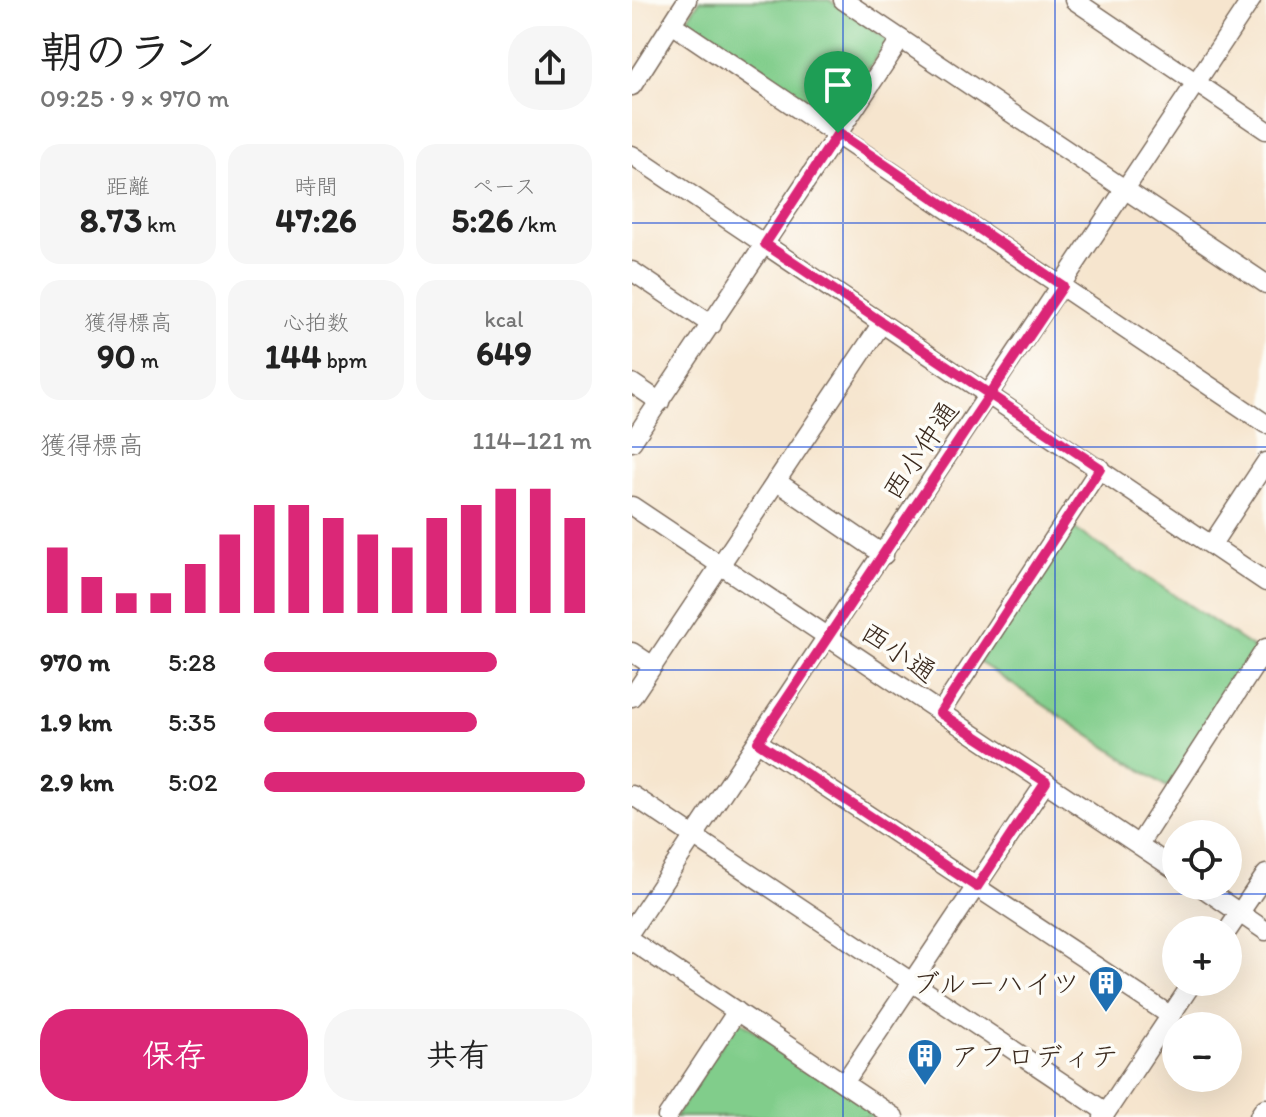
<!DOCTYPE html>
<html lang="ja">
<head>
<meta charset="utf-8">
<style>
  :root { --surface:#fff; --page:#f6f6f6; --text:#222; --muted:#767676; --accent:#db2777 }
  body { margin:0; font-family:Itim,"Klee One",sans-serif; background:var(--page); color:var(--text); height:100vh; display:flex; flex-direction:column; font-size:30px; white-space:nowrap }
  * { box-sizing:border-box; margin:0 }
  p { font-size:26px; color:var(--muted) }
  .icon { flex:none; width:44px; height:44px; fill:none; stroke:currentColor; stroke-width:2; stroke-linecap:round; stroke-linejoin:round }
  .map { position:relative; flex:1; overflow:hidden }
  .drawer { display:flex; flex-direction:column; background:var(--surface); width:632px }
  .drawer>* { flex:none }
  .buttons { position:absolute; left:530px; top:820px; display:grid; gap:16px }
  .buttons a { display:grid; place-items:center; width:80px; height:80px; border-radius:50%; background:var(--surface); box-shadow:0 8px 32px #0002; font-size:40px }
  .pin { position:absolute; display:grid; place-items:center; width:68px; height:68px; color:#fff; margin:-82px -34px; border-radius:50% 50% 50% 0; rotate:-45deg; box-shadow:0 0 8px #0007 }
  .pin .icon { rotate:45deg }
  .round { display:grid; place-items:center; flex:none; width:84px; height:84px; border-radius:32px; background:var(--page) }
  .headline { display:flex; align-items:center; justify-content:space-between; height:136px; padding:0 40px }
  h1 { font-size:44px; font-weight:700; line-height:60px }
  .metrics { display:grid; grid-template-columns:repeat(3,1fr); gap:12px; height:136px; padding:8px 40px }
  .metrics div { display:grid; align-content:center; border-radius:20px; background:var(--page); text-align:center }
  .metrics b { font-size:34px; font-weight:700 }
  .metrics small { font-size:22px; font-weight:400 }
  .metrics p { font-size:22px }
  .chart { height:224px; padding:16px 40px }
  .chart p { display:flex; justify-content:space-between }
  .chart svg { width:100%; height:144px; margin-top:8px; stroke:var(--accent); stroke-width:6 }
  .cta { display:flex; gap:16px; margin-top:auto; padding:16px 40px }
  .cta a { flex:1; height:92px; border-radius:32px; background:var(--accent); color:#fff; font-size:32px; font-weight:700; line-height:92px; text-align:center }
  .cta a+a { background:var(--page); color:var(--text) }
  ul { padding:0 40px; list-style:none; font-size:26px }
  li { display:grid; grid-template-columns:128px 96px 1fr; align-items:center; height:60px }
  li i { height:20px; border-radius:10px; background:var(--accent) }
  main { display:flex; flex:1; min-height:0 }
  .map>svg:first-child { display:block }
  .green { fill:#81cd8b; stroke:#5e7c54; stroke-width:2 }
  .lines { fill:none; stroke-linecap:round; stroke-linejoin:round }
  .street-casing { stroke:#7c6b5c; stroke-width:21 }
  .secondary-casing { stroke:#7c6b5c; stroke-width:27 }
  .street { stroke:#fff; stroke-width:18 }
  .secondary { stroke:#fff; stroke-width:24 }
  .route-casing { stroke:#fff; stroke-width:16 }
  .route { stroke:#db2777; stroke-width:10 }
  .grid { fill:none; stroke:#1d4ed8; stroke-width:2; stroke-opacity:0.55 }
  .labels { text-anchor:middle; stroke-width:7; stroke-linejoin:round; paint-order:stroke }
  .street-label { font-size:28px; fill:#3b2a1e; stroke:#fdfcf7 }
  .poi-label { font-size:28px; fill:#3b2a1e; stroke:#fdfcf7; text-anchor:end }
</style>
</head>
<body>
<main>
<section class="drawer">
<div class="headline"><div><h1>朝のラン</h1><p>09:25 · 9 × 970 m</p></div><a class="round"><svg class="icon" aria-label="share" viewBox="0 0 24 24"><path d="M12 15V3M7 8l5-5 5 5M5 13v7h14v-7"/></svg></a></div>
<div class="metrics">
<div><p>距離</p><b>8.73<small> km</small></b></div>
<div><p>時間</p><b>47:26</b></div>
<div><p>ペース</p><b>5:26<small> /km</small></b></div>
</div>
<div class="metrics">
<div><p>獲得標高</p><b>90<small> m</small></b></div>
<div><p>心拍数</p><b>144<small> bpm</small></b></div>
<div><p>kcal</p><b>649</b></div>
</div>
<div class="chart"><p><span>獲得標高</span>114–121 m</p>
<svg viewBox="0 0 160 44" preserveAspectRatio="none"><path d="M5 44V24M15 44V33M25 44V38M35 44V38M45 44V29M55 44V20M65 44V11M75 44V11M85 44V15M95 44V20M105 44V24M115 44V15M125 44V11M135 44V6M145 44V6M155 44V15"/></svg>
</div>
<ul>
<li><b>970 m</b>5:28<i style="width:71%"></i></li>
<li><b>1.9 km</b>5:35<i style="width:65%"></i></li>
<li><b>2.9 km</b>5:02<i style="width:98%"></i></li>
</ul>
<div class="cta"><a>保存</a><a>共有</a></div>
</section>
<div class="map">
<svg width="634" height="1117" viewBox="0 0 634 1117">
  <rect width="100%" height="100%" fill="#fdfcf7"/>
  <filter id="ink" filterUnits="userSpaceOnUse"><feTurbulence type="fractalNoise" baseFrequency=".0125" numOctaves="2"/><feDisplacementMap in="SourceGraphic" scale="16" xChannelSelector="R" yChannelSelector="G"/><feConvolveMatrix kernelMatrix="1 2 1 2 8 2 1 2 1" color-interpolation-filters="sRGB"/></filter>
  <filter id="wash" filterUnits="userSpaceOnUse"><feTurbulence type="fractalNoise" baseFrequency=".006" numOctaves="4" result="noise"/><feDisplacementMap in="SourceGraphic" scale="32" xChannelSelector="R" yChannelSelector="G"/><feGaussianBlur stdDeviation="1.8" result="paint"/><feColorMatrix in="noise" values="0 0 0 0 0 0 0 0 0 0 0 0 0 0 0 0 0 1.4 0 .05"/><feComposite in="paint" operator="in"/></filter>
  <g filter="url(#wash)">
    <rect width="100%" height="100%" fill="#f6e5ce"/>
    <g class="green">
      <polygon points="68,0 197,0 256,40 201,121 53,22"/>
      <polygon points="437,525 626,651 535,787 347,662"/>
      <polygon points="106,1019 251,1117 43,1117"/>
    </g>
  </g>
  <g filter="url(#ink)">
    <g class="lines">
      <defs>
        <g id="street">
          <polyline points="211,0 634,284"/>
          <polyline points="442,0 634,130"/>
          <polyline points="40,24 634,424"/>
          <polyline points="0,86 55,0"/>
          <polyline points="0,155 634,582"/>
          <polyline points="0,271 80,325"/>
          <polyline points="0,383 28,402"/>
          <polyline points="0,442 269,39"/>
          <polyline points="144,481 252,555"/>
          <polyline points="0,506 544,870"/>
          <polyline points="580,544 634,462"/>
          <polyline points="0,652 21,666"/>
          <polyline points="0,697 250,323"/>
          <polyline points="308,713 468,468"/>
          <polyline points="126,742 539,1016"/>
          <polyline points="0,795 474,1112"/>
          <polyline points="507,844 634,648"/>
          <polyline points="568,886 634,931"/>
          <polyline points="0,929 619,0"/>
          <polyline points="596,930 634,874"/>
          <polyline points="0,941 262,1117"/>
          <polyline points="212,1083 414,782"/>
          <polyline points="35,1117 105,1011"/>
          <polyline points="471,1117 561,982"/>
        </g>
        <polyline id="secondary" points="630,1117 634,1111"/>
      </defs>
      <use href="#street" class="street-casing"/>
      <use href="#secondary" class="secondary-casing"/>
      <use href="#street" class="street"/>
      <use href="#secondary" class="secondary"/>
    </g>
  </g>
  <g class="lines" filter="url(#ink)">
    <defs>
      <path id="route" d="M 206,133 L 133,244 L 468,468 L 308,713 L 414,782 L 345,887 L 126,742 C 198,633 272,524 344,415 L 431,286 L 206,133"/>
    </defs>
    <use href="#route" class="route-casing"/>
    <use href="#route" class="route"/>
  </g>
  <path class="grid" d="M 211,0 L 211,1117M 423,0 L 423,1117M 0,223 L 634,223M 0,447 L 634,447M 0,670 L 634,670M 0,894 L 634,894"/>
  <defs>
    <symbol id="building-pin" viewBox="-11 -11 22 30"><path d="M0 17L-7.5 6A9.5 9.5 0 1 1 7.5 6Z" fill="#1f6fb2" stroke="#fdfcf7"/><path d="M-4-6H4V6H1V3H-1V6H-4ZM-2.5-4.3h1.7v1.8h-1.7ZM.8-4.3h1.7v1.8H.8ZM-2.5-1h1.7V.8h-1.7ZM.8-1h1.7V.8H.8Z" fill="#fff"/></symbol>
  </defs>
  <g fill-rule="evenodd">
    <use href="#building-pin" x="454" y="963" width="40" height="54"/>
    <use href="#building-pin" x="273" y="1036" width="40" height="54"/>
  </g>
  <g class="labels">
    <g class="street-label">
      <text transform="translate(288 450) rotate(-56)" y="10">西小仲通</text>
      <text transform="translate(267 652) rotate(34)" y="10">西小通</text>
    </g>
    <g class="poi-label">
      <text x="448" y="993">ブルーハイツ</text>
      <text x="319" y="1066" text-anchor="start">アフロディテ</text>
    </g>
  </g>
</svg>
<div class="buttons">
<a><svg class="icon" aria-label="locate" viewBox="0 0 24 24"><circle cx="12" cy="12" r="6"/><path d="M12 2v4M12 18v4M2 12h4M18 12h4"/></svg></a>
<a>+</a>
<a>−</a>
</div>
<div class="pin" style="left:206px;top:133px;background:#1e9e55"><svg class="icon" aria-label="arrive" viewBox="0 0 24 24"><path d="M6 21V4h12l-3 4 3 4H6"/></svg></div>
</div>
</main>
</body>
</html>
